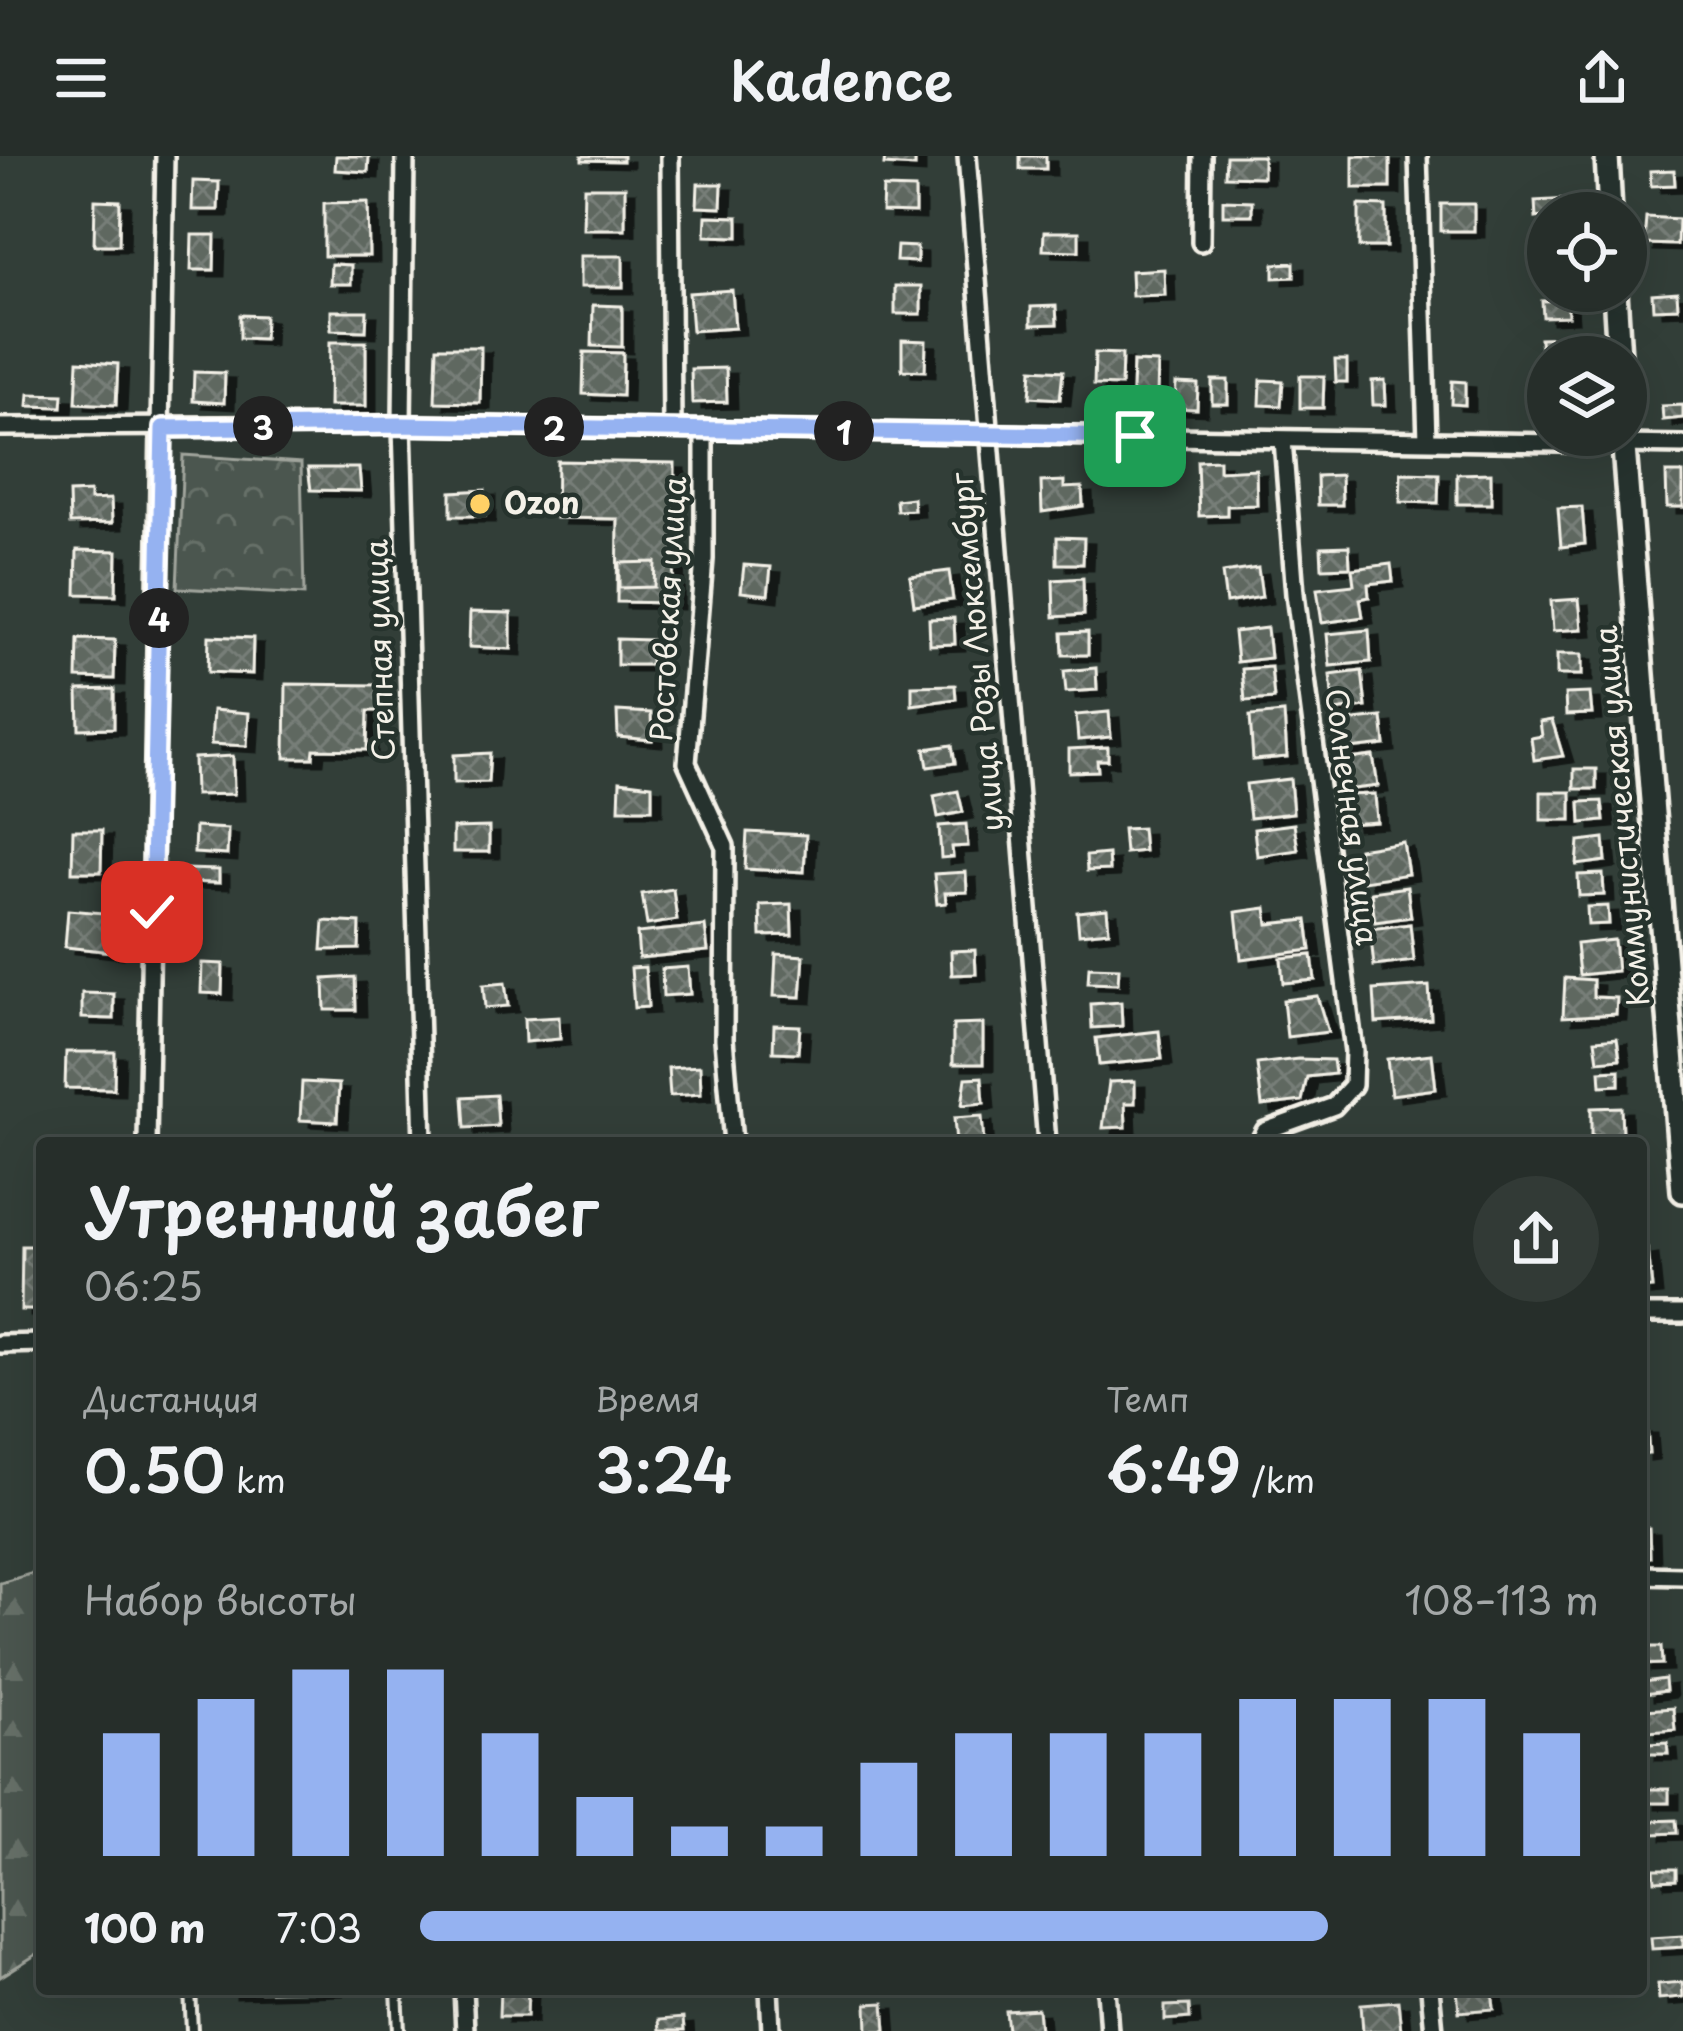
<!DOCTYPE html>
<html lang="ru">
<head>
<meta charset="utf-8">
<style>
  :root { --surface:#262e2a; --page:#323a36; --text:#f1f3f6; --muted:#a4a8a8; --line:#424a47; --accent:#95b2f1 }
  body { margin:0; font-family:"Playpen Sans",sans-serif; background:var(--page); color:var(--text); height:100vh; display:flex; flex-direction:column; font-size:45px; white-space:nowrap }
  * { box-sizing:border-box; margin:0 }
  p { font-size:39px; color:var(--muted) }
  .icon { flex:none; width:66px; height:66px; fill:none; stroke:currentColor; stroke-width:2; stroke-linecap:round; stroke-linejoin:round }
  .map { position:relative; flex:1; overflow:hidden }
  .drawer { position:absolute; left:36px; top:981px; width:1611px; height:858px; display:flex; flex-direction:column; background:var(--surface); border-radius:12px; box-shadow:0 12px 48px #0002,0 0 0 3px var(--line) }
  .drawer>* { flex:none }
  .buttons { position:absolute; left:1527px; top:36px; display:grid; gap:24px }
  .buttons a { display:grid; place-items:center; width:120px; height:120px; border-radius:50%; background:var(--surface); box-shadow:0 12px 48px #0002,0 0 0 3px var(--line); font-size:60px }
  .pin { position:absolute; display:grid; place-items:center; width:102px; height:102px; color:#fff; margin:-51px; border-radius:24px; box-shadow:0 6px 18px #0006 }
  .km { position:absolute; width:60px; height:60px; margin:-30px; border-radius:50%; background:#222; color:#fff; font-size:33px; line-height:60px; text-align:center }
  .round { display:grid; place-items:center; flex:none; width:126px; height:126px; border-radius:63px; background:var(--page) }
  .summary { display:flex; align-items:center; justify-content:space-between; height:204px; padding:0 48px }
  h1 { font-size:66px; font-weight:600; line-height:90px }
  .metrics { display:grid; grid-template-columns:repeat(3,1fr); gap:18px; height:204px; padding:12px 48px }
  .metrics div { display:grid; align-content:center }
  .metrics b { font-size:60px; font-weight:600 }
  .metrics small { font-size:33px; font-weight:400 }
  .metrics p { font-size:33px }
  .chart { height:336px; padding:24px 48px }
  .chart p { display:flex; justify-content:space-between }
  .chart svg { width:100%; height:216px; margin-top:12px; stroke:var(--accent); stroke-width:6 }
  ul { padding:0 48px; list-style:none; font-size:39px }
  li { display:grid; grid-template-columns:192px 144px 1fr; align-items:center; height:90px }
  li i { height:30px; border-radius:15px; background:var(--accent) }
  header { display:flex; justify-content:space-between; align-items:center; height:156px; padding:0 48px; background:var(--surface); font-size:54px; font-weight:600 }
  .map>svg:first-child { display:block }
  .forest { fill:url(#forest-firs); stroke:#a0a49c; stroke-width:3 }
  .park { fill:url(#park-crowns); stroke:#a0a49c; stroke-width:3 }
  .building { fill:url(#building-cross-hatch); stroke:#f4f1e8; stroke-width:3; filter:url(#shadow) }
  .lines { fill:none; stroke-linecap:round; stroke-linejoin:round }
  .service-casing { stroke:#f4f1e8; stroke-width:16 }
  .minor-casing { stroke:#f4f1e8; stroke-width:24 }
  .secondary-casing { stroke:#f4f1e8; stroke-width:30 }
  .service { stroke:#26332d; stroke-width:8 }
  .minor { stroke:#26332d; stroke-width:15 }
  .secondary { stroke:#26332d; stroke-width:21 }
  .route-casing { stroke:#fff; stroke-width:24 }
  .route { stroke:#95b2f1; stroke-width:15 }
  .poi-dot { fill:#ffd166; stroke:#26332d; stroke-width:4.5 }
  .labels { text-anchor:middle; stroke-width:9; stroke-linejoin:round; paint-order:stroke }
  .poi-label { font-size:30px; font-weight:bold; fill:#f4f1e8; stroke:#26332d; text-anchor:start }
  .street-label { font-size:30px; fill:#f4f1e8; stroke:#26332d }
</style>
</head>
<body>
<header><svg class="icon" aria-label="menu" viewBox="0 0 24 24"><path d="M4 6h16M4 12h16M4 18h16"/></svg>Kadence<svg class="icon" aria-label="share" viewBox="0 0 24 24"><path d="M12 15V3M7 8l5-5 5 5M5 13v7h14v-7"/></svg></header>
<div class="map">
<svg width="1683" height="1875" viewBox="0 0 1683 1875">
  <defs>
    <pattern id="forest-firs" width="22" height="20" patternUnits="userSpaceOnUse" patternTransform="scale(3)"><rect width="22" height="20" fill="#4c564f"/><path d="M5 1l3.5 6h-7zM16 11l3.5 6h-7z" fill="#666f68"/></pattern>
    <pattern id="park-crowns" width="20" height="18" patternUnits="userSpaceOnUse" patternTransform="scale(3)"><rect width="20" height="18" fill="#4c564f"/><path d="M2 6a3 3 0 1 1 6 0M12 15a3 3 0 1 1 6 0" fill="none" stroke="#666f68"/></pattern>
    <pattern id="building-cross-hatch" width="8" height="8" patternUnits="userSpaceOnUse" patternTransform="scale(3)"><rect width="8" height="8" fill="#5f6861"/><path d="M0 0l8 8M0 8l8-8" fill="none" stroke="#777e78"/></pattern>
    <filter id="shadow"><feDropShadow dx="10" dy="6" stdDeviation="0" flood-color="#0009"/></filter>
  </defs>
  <rect width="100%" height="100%" fill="#323e38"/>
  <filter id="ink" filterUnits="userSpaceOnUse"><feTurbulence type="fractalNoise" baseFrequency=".00833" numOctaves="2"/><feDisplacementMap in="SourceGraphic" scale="24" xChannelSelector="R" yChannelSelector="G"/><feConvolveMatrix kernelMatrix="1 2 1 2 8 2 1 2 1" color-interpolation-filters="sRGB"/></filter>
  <g filter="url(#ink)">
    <polygon class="forest" points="37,1416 42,1448 42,1795 0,1821 0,1427"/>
    <polygon class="park" points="183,299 301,307 304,439 177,432"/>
    <g class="building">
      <polygon points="336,0 369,0 368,16 335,14"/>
      <polygon points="582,0 623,0 623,5 582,4"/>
      <polygon points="885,0 915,0 915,11 884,9"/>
      <rect x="1020" y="0" width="26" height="13"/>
      <polygon points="1226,0 1263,0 1263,21 1225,20"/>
      <rect x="1353" y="0" width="37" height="32"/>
      <polygon points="1674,14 1675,29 1651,30 1650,15"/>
      <polygon points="193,25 219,26 218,54 192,54"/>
      <polygon points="698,28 722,28 721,52 697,51"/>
      <polygon points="584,31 625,31 625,73 583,73"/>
      <polygon points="883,32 915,33 915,57 882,56"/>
      <polygon points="1570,43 1570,57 1536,62 1535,45"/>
      <polygon points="95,44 120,45 119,89 94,89"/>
      <polygon points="1223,44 1252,45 1252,59 1223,59"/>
      <polygon points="368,46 369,100 324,100 324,47"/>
      <rect x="1441" y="48" width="33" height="27"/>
      <polygon points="1359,49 1386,50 1386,91 1359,91"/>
      <polygon points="706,60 738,61 738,81 705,80"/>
      <polygon points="1646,61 1678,63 1677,89 1644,88"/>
      <polygon points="1044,76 1079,76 1079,95 1043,94"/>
      <polygon points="192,79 215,79 214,114 191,114"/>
      <polygon points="897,90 917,91 917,106 896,105"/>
      <rect x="580" y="100" width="43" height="31"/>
      <polygon points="1294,107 1294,121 1274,122 1274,108"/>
      <polygon points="331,108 351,109 351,128 330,128"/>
      <polygon points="1164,113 1165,139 1132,140 1131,115"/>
      <rect x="895" y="130" width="26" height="28"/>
      <polygon points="732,134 735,172 692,175 689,137"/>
      <polygon points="1677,136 1678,152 1653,153 1652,138"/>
      <polygon points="1567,144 1568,160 1543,161 1542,145"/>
      <polygon points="593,149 622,150 622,191 592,190"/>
      <polygon points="1056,150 1057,168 1031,169 1031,151"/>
      <polygon points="331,155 367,155 366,175 331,174"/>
      <polygon points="240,159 265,160 264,183 240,182"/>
      <polygon points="1569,181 1570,199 1541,200 1540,182"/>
      <polygon points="902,184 926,185 925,215 902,214"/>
      <polygon points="330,186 366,186 366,250 329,250"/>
      <polygon points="437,191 481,191 480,247 435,246"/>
      <polygon points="584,196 623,197 622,240 583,238"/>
      <polygon points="1095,197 1122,198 1121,230 1094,229"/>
      <polygon points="1335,204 1347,204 1347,226 1336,226"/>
      <polygon points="78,205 118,208 116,249 76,247"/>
      <polygon points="1133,206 1158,207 1157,238 1132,237"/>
      <polygon points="726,212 727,246 692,247 691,213"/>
      <polygon points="1032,213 1063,215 1060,243 1030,241"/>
      <polygon points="194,216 225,217 224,247 193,245"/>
      <polygon points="1300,220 1324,220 1323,252 1300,252"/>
      <rect x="1212" y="224" width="16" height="24"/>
      <polygon points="1261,224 1283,225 1281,250 1260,249"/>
      <polygon points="1385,224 1386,249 1373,249 1372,225"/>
      <polygon points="1452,225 1465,226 1465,249 1451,248"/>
      <polygon points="1176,227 1198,228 1197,253 1175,252"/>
      <polygon points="29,238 63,239 62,251 28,250"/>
      <polygon points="1683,249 1683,262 1663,264 1662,250"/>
      <polygon points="1219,304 1219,315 1256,313 1257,349 1227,350 1227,359 1199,360 1197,305"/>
      <polygon points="557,305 675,307 673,447 617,446 618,363 556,362"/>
      <polygon points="308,312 359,312 361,335 311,334"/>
      <polygon points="1401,317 1439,318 1438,347 1400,346"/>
      <polygon points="1491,317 1491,348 1457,348 1457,318"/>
      <polygon points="1666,317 1683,317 1683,351 1667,351"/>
      <polygon points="1341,319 1342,349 1318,349 1317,320"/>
      <polygon points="1064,325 1064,332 1082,331 1083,350 1042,356 1041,326"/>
      <polygon points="485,334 485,360 451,360 451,336"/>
      <polygon points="90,336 90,344 111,343 112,367 70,368 69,337"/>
      <polygon points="913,342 914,354 897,355 896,344"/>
      <polygon points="1582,351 1585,388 1561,391 1558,352"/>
      <polygon points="1057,381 1084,382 1083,408 1057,408"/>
      <polygon points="1349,390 1350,411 1322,412 1321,391"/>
      <polygon points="77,394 117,395 116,439 76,438"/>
      <polygon points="655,406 654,431 619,432 619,407"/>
      <polygon points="1391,408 1393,425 1368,428 1369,441 1360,443 1363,461 1322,467 1317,433 1354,429 1352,413"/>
      <polygon points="744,409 771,411 768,439 741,436"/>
      <polygon points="1258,412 1262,441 1226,447 1222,417"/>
      <polygon points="949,415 953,444 914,449 910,420"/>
      <polygon points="1083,422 1084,459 1054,461 1053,424"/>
      <polygon points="1579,443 1582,473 1553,475 1551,445"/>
      <polygon points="470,456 511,457 511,493 469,491"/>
      <polygon points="954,462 955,488 930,489 929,463"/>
      <polygon points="1267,472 1270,502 1237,506 1234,476"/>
      <polygon points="1369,474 1371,506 1330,510 1327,478"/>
      <polygon points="1088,476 1088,499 1063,499 1062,477"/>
      <polygon points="209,480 253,482 252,518 208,516"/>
      <polygon points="78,483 115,484 114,523 77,522"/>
      <polygon points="617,483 651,484 651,509 617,509"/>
      <rect x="1557" y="498" width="25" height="21"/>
      <polygon points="1271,511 1274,543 1245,545 1242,513"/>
      <polygon points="1096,512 1097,534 1066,536 1064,515"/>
      <polygon points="1362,515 1366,551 1334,555 1330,519"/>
      <polygon points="286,528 378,529 378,555 368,555 367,594 314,593 313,602 285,602"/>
      <polygon points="955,529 956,543 912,549 912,530"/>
      <polygon points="114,533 114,572 79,573 78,534"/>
      <polygon points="1590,537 1592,558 1566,559 1565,538"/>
      <polygon points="213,554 249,557 247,590 211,588"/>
      <polygon points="617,555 651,557 652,584 618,581"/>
      <polygon points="1109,556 1111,581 1078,584 1076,559"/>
      <polygon points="1284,557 1287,601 1253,604 1250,560"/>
      <polygon points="1382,561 1385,589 1341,594 1337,566"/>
      <polygon points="1552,564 1563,600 1534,604 1531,582 1542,580 1540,566"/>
      <polygon points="952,589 955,607 928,611 925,593"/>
      <polygon points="1108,591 1108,604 1097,604 1098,615 1069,616 1069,593"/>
      <polygon points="490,597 488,626 454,627 454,599"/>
      <polygon points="233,600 234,638 195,639 194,602"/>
      <polygon points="1373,600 1378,630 1345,634 1340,604"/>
      <rect x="1574" y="613" width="22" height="20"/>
      <polygon points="1290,623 1293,657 1250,662 1246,628"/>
      <polygon points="620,625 652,629 652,653 619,653"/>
      <polygon points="958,635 963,656 938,661 934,640"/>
      <rect x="1541" y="636" width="30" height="28"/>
      <polygon points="1375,638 1377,666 1348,668 1346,639"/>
      <polygon points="1602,645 1604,665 1581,667 1580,646"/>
      <polygon points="966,668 968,690 952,691 953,701 941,702 939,670"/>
      <polygon points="1294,668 1298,694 1257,700 1254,673"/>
      <polygon points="195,671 228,673 227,699 194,697"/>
      <polygon points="489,671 489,696 453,696 453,672"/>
      <polygon points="1142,672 1144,695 1125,697 1123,673"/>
      <polygon points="73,674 102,674 101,716 72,716"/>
      <polygon points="747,676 806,679 804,716 745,713"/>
      <polygon points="1604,682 1606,705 1577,709 1579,685"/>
      <polygon points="1403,686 1408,718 1363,725 1358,693"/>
      <polygon points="1108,698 1109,714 1087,715 1086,700"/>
      <polygon points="183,713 219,714 219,727 182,726"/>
      <polygon points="966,716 967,736 945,737 946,747 937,748 934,718"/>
      <polygon points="1603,718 1604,739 1579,740 1578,719"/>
      <polygon points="1407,731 1411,761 1375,766 1371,736"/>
      <polygon points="673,733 677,764 647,769 642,738"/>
      <polygon points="791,748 792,779 761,780 760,749"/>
      <polygon points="1608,750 1609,768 1588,769 1587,751"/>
      <polygon points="1266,752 1268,768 1307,764 1311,794 1241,803 1236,756"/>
      <polygon points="1107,753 1109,775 1079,778 1077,756"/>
      <polygon points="68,754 116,758 113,796 65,791"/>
      <polygon points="324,765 360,767 359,793 322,794"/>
      <polygon points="1410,768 1414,805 1374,810 1370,773"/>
      <polygon points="705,770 708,795 639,802 637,777"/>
      <polygon points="1614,784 1617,815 1579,819 1576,788"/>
      <polygon points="975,794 976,818 952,819 951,795"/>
      <polygon points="776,798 804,800 801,841 774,840"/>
      <polygon points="1312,799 1315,824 1283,827 1281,802"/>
      <polygon points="202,807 223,808 222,838 201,837"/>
      <polygon points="645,811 648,851 634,852 631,812"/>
      <polygon points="688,811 690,838 663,840 662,813"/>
      <polygon points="1089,811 1119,812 1118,828 1088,827"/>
      <polygon points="355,821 356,854 325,854 324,823"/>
      <polygon points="1565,822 1593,824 1593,841 1617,842 1616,858 1563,861"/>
      <polygon points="505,827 508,850 485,852 483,829"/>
      <polygon points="1429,830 1431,863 1376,867 1374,834"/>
      <polygon points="82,837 114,838 114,863 82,862"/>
      <polygon points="1317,840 1328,876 1287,881 1283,844"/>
      <polygon points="1121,846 1122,870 1092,872 1091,848"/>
      <polygon points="559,861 560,883 525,886 524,863"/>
      <polygon points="983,868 983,908 953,908 953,869"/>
      <polygon points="774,869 800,870 798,897 773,896"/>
      <polygon points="1159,875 1162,903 1099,909 1096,882"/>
      <polygon points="1617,882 1620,903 1598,905 1595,884"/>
      <polygon points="66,896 115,896 114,933 65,932"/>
      <polygon points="1432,898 1436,933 1391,939 1387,903"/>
      <polygon points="1298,903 1333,904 1335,918 1307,921 1302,945 1262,950 1257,908"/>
      <polygon points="700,910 701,938 670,940 668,912"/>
      <polygon points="1619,914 1619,929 1601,930 1600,915"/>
      <polygon points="982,921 984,947 962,949 966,922"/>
      <polygon points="1135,925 1135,947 1125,947 1126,971 1103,972 1109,926"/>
      <polygon points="302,926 339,928 337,966 300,964"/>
      <polygon points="496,939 498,970 465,972 463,941"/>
      <polygon points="1621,951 1622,979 1591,980 1591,952"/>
      <polygon points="982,960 984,987 956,987 954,962"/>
      <polygon points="22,1090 42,1090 42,1154 21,1154"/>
      <polygon points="1648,1093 1652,1132 1641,1133 1641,1094"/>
      <polygon points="1641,1272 1647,1272 1649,1297 1641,1298"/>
      <polygon points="1641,1372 1649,1372 1650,1401 1641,1401"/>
      <polygon points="1641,1491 1661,1491 1662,1508 1641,1509"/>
      <polygon points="1665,1523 1666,1535 1644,1538 1643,1526"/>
      <polygon points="1673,1552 1675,1574 1647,1576 1645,1554"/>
      <polygon points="1667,1587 1668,1598 1646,1598 1646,1588"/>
      <rect x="1646" y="1633" width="23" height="14"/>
      <polygon points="1676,1664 1677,1677 1652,1678 1652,1665"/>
      <polygon points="1654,1713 1676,1713 1676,1724 1655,1725"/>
      <polygon points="1683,1779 1683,1791 1652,1793 1651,1781"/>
      <polygon points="1682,1826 1683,1841 1659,1843 1658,1828"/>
      <polygon points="227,1833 334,1833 227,1836"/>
      <polygon points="500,1833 528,1833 527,1860 499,1860"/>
      <polygon points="1457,1833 1492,1833 1494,1853 1459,1856"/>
      <polygon points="1398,1845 1401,1875 1363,1875 1361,1848"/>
      <polygon points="884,1847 886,1875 868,1875 867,1848"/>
      <polygon points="1189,1849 1190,1862 1165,1864 1165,1850"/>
      <polygon points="1038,1853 1040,1875 1008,1875 1006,1855"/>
      <polygon points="683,1862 684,1875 659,1875 658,1864"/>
    </g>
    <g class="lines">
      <defs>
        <g id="service">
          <polyline points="190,1833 192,1875"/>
          <polyline points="397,1833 399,1875"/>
        </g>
        <g id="minor">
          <polyline points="405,0 402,269 423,987"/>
          <polyline points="670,0 672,273"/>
          <polyline points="967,0 1047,987"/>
          <polyline points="1418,0 1427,284"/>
          <polyline points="1201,86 1202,0"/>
          <polyline points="0,271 402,269 1683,289"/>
          <polyline points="704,273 704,403 687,607 725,690 724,883 733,987"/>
          <polyline points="147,987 165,0"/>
          <polyline points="1259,987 1265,975 1334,950 1353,929 1354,895 1295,438 1283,284"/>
          <polyline points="1641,1158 1683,1158"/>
          <polyline points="0,1188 42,1187"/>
          <polyline points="1641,1419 1683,1420"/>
          <polyline points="463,1833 465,1875"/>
          <polyline points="769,1833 771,1875"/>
          <polyline points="1106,1833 1109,1875"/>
          <polyline points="1430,1833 1434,1875"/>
        </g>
        <g id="secondary">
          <polyline points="1607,0 1610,57"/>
          <polyline points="1615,135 1619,201"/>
          <polyline points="1623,279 1683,1035"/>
        </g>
      </defs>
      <use href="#service" class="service-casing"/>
      <use href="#minor" class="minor-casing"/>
      <use href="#secondary" class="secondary-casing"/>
      <use href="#service" class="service"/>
      <use href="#minor" class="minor"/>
      <use href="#secondary" class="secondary"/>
    </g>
  </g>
  <g class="lines" filter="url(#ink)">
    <defs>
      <polyline id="route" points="152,756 163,272 402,269 1135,280"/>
    </defs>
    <use href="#route" class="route-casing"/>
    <use href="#route" class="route"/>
  </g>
  <circle class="poi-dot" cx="480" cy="348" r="12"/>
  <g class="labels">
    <g class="poi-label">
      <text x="504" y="358">Ozon</text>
    </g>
    <g class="street-label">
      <text transform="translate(669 453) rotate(-87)" y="10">Ростовская улица</text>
      <text transform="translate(381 494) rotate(-92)" y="10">Степная улица</text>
      <text transform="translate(978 496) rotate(-95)" y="10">улица Розы Люксембург</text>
      <text transform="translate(1623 660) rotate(-95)" y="10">Коммунистическая улица</text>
      <text transform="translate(1351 661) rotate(83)" y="10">Солнечная улица</text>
    </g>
  </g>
</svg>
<div class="buttons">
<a><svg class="icon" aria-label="locate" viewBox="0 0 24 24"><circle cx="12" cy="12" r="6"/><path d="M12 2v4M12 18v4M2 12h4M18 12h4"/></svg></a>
<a><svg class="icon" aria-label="layers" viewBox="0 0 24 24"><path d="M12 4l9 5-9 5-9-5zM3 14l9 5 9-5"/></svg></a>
</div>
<div class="pin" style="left:1135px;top:280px;background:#1e9e55"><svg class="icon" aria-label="arrive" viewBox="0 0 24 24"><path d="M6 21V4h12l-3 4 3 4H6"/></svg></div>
<div class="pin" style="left:152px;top:756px;background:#d93025"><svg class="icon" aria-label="check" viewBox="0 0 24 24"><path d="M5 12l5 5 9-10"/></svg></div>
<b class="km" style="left:844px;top:275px">1</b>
<b class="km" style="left:554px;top:271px">2</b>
<b class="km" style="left:263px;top:270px">3</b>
<b class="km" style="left:159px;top:462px">4</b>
<section class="drawer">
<div class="summary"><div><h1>Утренний забег</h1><p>06:25</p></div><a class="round"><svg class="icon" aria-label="share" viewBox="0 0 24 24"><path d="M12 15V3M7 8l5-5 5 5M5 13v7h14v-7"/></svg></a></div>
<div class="metrics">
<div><p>Дистанция</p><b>0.50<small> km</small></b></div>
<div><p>Время</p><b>3:24</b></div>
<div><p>Темп</p><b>6:49<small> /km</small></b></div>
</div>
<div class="chart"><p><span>Набор высоты</span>108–113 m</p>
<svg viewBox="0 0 160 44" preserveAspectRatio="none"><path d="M5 44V19M15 44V12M25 44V6M35 44V6M45 44V19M55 44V32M65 44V38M75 44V38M85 44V25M95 44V19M105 44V19M115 44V19M125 44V12M135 44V12M145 44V12M155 44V19"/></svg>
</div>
<ul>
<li><b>100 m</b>7:03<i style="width:77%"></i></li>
</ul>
</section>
</div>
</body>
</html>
